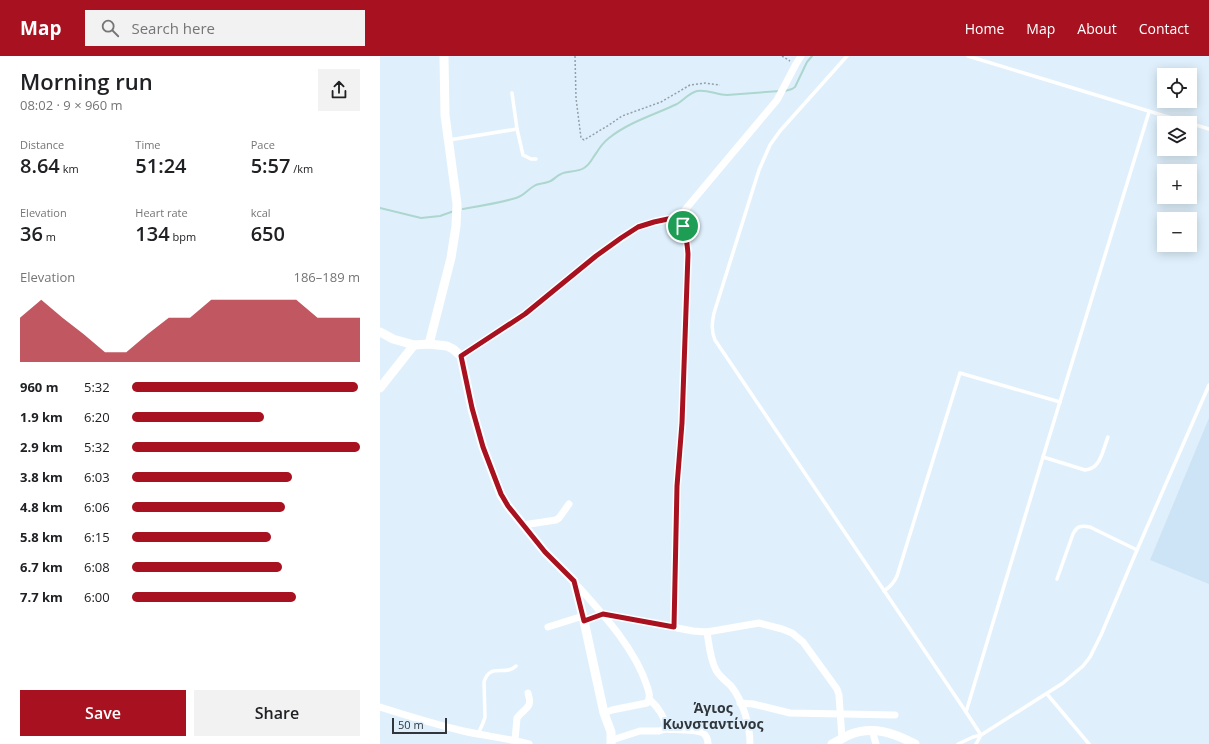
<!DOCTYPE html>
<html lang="en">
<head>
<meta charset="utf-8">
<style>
  :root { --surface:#fff; --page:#f2f2f2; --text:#202124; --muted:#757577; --accent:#a8111f }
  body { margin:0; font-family:"Open Sans",sans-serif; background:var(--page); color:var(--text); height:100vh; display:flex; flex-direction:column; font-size:15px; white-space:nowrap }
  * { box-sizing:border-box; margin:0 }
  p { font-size:13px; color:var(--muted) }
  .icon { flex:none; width:22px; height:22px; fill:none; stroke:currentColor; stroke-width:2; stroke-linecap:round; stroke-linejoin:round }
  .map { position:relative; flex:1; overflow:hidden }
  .details { display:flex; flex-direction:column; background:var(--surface); width:380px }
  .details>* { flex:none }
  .buttons { position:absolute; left:777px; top:12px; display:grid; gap:8px }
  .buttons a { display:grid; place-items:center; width:40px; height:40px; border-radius:0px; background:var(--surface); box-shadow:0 2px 10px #0003; font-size:20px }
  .scale { position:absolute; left:12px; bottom:10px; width:55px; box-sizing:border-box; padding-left:4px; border:2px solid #30363b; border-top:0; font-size:11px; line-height:14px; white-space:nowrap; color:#30363b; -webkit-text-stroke:3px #dff0fc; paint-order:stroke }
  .pin { position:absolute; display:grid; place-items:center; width:34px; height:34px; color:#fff; margin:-17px; border:2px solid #fff; border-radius:50%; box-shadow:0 1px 4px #0007 }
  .round { display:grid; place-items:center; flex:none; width:42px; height:42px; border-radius:0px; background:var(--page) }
  .head { display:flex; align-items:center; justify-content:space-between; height:68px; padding:0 20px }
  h1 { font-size:22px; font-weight:600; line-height:30px }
  .figures { display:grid; grid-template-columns:repeat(3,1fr); gap:6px; height:68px; padding:4px 20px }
  .figures div { display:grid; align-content:center }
  .figures b { font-size:20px; font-weight:600 }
  .figures small { font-size:11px; font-weight:400 }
  .figures p { font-size:11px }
  .chart { height:112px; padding:8px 20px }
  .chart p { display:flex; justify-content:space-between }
  .chart svg { width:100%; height:72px; margin-top:4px; fill:var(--accent); opacity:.7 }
  .primary-button { display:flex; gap:8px; margin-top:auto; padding:8px 20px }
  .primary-button a { flex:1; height:46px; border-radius:0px; background:var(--accent); color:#fff; font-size:16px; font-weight:600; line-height:46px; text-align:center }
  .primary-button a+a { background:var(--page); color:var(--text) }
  ul { padding:0 20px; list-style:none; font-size:13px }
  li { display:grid; grid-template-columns:64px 48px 1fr; align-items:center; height:30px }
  li i { height:10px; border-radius:5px; background:var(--accent) }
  header { display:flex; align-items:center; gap:24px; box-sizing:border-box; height:56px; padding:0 20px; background:var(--accent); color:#fff }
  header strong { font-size:19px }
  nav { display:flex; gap:22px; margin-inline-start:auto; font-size:14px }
  .search { width:280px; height:36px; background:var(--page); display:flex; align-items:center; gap:10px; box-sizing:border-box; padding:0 14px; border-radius:0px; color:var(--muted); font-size:15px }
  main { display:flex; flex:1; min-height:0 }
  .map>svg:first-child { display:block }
  .built { fill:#cce4f5 }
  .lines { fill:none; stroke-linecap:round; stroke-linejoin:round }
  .stream { stroke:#add6ce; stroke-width:2 }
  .path { stroke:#94a0a9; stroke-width:1.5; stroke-dasharray:2 2; stroke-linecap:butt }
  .service { stroke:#fff; stroke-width:3.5 }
  .minor { stroke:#fff; stroke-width:7 }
  .tertiary { stroke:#fff; stroke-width:9 }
  .route-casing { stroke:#fff; stroke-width:8 }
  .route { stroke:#a8111f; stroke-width:5 }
  .labels { text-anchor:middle; stroke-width:4; stroke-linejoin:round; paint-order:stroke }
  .quarter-label { font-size:14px; font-weight:bold; fill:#30363b; stroke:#dff0fc }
</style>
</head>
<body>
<header>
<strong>Map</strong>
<div class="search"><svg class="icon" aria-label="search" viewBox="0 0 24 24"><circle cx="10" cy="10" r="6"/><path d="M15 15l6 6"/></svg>Search here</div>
<nav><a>Home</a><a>Map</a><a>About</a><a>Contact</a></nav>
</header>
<main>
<section class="details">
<div class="head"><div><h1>Morning run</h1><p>08:02 · 9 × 960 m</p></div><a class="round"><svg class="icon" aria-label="share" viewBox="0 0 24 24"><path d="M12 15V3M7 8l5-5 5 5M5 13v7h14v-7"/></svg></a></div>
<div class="figures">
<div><p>Distance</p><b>8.64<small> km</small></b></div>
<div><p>Time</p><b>51:24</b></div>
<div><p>Pace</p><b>5:57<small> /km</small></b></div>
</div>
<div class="figures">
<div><p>Elevation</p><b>36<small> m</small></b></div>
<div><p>Heart rate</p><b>134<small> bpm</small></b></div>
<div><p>kcal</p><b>650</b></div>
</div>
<div class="chart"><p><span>Elevation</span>186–189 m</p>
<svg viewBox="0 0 160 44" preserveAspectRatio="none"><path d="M0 44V17L10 6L20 17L30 27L40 38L50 38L60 27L70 17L80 17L90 6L100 6L110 6L120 6L130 6L140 17L150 17L160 17V44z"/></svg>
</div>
<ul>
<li><b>960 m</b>5:32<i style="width:99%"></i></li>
<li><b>1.9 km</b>6:20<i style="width:58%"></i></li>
<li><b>2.9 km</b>5:32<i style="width:100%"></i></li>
<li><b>3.8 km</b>6:03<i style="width:70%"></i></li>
<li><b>4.8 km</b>6:06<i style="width:67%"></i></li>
<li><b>5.8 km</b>6:15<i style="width:61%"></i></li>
<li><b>6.7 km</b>6:08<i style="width:66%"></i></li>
<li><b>7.7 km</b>6:00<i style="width:72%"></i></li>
</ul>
<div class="primary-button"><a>Save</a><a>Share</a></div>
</section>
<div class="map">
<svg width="829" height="688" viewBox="0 0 829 688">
  <rect width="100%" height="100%" fill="#dff0fc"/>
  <polygon class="built" points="829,362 829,528 770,504"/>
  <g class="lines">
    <g class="stream">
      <polyline points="405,35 412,33 415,31 427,6 432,0"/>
      <polyline points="0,152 41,162 60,160 74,155"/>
      <path d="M 83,153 C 100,150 119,147 136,142 C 144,140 147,134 154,130 C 158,127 163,128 168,126 C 173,125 176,120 181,118 C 188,114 196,117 204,112 C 211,108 212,102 217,96 C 220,91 224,86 229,82 C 249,66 274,59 297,48 C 304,44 309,37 317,35 C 327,33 337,39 347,39 L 400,35"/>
    </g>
    <g class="path">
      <polyline points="195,0 196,42 201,82 204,84 229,69 242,60 281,46 310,29 325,27 340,29"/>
      <polyline points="402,0 410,5"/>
    </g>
    <g class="service">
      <path d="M 467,0 L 400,75 L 390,89 L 379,114 L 334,257 C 332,267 331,274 335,284 L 586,656 L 601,679"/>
      <polyline points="588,0 808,67"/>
      <polyline points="132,37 137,73 143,99 151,103 156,103"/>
      <polyline points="810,67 829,73"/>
      <polyline points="69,84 137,73"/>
      <path d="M 663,401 L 705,414 C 721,413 723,393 728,381"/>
      <path d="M 677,523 L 693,478 C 697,470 701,469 710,471 L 757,494"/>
      <path d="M 504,535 C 510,531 514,527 517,520 L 580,317 L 680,346"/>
      <polyline points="667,638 709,688"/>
      <polyline points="586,656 663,401 769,56"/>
      <path d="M 98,678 L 103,667 L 105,661 L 104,626 C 110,606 125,621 136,610"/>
      <polyline points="578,688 593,681 601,679 683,627 703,610 710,601 721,579 757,494 829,329"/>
      <polyline points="596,688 601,679"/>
    </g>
    <g class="minor">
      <polyline points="297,164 309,149 397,44 416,8 421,0"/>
      <path d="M 81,300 L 145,258 L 216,200 L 258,171 L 274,166 L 288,163 L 297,164 C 306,174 307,185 308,198 L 302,367 L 297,430 L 294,571"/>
      <polyline points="143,469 176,464 179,462 189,448"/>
      <path d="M 195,527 C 221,556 255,592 267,630 C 269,636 271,641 267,647 L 232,654 L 224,657"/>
      <polyline points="204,565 223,558 313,575 327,576 379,567 402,573 412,577 423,586 457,633 459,639 462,683"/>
      <polyline points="168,571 203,560"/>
      <path d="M 327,576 C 329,588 330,603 336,614 C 340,621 346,625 351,630 C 363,645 370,669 370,688"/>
      <polyline points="360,647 373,648 410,657 515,659"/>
      <path d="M 0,651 C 28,660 55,668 83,675 C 105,680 127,682 149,688"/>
      <path d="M 285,673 C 293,674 316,673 323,677 C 327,680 328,684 328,688"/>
      <polyline points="492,674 496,688"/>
      <path d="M 135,684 L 137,662 C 145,651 153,653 148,637"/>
      <path d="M 232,684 L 260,675 L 279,675 L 285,673 C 287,663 277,650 270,644"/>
    </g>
    <g class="tertiary">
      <polyline points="0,276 13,283 34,289 49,288 67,290 73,293 81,300 92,353 103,391 121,439 128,450 165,496 194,525 204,565 224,657 231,676 231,688"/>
      <polyline points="49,288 71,202 76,170 77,148 65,59 64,0"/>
      <polyline points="0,332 34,289"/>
      <path d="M 452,688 C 458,685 463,682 469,679 C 492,669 514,677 535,688"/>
    </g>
  </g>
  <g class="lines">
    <defs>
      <path id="route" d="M 288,163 L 297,164 C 306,174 307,185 308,198 L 302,367 L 297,430 L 294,571 L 223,558 L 204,565 L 194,525 L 165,496 L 128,450 L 121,438 L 103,391 L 92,352 L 81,300 L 145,258 L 216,200 L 241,182 L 258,171 L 274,166 Z"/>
    </defs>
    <use href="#route" class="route-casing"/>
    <use href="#route" class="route"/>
  </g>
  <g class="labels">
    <g class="quarter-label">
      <text x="333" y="657">Άγιος<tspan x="333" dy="16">Κωνσταντίνος</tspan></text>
    </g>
  </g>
</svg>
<div class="buttons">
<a><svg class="icon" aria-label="locate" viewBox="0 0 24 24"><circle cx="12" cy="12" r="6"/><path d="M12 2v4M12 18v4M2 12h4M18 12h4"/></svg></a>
<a><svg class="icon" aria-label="layers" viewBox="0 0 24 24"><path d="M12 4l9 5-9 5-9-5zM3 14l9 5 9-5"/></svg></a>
<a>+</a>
<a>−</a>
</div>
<div class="scale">50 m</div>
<div class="pin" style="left:303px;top:170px;background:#1e9e55"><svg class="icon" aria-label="arrive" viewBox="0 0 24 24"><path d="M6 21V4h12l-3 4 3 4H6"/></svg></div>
</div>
</main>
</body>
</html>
